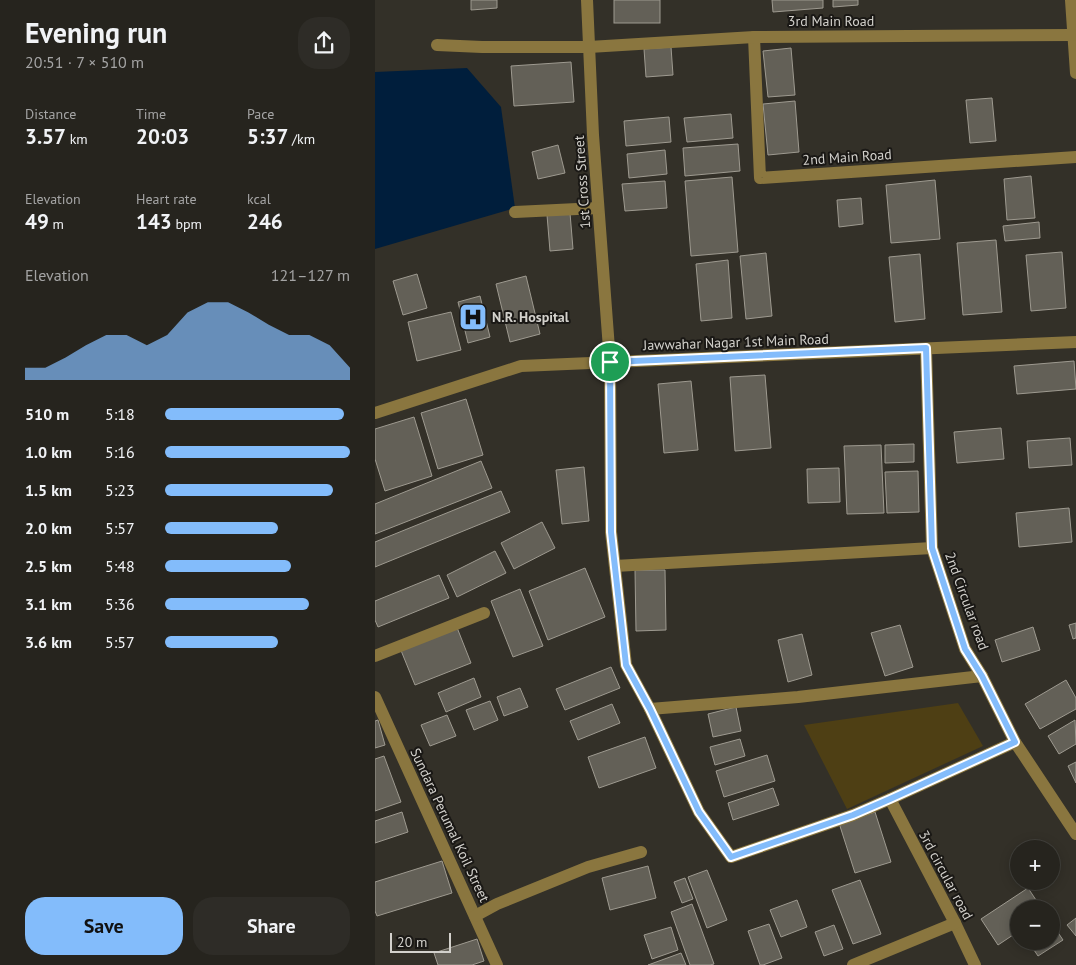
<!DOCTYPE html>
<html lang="en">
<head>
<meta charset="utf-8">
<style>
  :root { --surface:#26241e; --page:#2e2c27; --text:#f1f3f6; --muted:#a4a4a4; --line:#42413c; --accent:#83bcfb }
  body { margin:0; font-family:"PT Sans",sans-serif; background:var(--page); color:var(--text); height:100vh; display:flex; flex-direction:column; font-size:19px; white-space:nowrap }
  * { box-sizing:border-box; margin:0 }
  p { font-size:16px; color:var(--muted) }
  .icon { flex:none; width:28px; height:28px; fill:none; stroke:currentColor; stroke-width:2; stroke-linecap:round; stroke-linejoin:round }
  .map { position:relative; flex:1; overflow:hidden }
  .drawer { display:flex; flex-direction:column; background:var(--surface); width:375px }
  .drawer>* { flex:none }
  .controls { position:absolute; left:635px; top:840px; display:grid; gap:10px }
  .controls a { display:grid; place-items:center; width:50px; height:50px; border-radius:50%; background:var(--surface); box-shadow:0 2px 12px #0003,0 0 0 1px var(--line); font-size:25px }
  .scale { position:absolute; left:15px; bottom:12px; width:61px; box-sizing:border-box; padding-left:5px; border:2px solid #d3d1cc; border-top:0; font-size:14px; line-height:18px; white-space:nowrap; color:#d3d1cc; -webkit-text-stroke:4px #1a1815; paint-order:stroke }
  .pin { position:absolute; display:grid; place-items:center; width:42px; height:42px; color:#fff; margin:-21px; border:2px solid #fff; border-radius:50%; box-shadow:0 1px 5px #0007 }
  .round { display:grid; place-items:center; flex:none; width:52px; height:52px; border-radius:20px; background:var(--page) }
  .head { display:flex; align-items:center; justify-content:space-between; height:85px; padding:0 25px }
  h1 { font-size:28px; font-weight:700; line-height:38px }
  .figures { display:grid; grid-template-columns:repeat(3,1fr); gap:8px; height:85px; padding:5px 25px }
  .figures div { display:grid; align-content:center }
  .figures b { font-size:21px; font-weight:700 }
  .figures small { font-size:14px; font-weight:400 }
  .figures p { font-size:14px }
  .chart { height:140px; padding:10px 25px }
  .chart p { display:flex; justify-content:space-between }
  .chart svg { width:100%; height:90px; margin-top:5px; fill:var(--accent); opacity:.7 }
  .action { display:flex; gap:10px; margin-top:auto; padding:10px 25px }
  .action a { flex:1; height:58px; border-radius:20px; background:var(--accent); color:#111; font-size:20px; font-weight:700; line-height:58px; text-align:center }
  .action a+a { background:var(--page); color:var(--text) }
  ul { padding:0 25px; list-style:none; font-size:16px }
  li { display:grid; grid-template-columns:80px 60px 1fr; align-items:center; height:38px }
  li i { height:12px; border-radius:6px; background:var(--accent) }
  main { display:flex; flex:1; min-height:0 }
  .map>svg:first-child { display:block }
  .green { fill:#4e3f14 }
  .water { fill:#001e3c }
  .building { fill:#636057; stroke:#9e9a90 }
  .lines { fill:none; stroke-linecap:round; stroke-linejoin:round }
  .minor { stroke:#8a763f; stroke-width:12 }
  .route-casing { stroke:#fff; stroke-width:10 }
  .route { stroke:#83bcfb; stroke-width:6 }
  .labels { text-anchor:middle; stroke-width:4; stroke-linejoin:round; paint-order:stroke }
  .street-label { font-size:14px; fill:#d3d1cc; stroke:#1a1815 }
  .poi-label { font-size:14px; font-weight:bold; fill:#d3d1cc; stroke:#1a1815; text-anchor:start }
</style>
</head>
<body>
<main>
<section class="drawer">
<div class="head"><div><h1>Evening run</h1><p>20:51 · 7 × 510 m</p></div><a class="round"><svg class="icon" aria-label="share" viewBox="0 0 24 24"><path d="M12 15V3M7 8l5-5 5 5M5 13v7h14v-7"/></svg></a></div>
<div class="figures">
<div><p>Distance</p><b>3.57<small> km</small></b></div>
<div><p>Time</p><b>20:03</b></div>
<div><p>Pace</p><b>5:37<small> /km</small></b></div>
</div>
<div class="figures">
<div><p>Elevation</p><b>49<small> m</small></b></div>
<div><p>Heart rate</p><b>143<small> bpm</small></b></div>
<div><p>kcal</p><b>246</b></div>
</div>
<div class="chart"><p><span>Elevation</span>121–127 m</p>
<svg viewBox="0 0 160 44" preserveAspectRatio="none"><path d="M0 44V38L10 38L20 33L30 27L40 22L50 22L60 27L70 22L80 11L90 6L100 6L110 11L120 17L130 22L140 22L150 27L160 38V44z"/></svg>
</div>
<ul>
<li><b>510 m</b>5:18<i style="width:97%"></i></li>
<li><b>1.0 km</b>5:16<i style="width:100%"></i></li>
<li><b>1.5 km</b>5:23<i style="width:91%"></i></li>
<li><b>2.0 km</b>5:57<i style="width:61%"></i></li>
<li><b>2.5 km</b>5:48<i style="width:68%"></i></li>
<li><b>3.1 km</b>5:36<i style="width:78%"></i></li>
<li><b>3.6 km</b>5:57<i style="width:61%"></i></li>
</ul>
<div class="action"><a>Save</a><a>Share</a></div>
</section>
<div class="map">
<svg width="701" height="965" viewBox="0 0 701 965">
  <rect width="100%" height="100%" fill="#333028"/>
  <polygon class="green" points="583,703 608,746 472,809 429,725"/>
  <polygon class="water" points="92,68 126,107 140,208 0,249 0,72"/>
  <g class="building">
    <polygon points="96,0 122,0 122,8 96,10"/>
    <rect x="239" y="0" width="46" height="23"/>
    <polygon points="397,0 448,0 448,8 398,12"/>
    <polygon points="458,0 483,0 483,5 458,7"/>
    <polygon points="296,47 298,75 271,77 269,49"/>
    <polygon points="416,48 420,95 393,97 388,51"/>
    <polygon points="196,62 199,102 139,106 136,66"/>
    <polygon points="617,98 621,141 595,143 591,100"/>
    <polygon points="420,101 424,152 393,155 388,104"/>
    <polygon points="356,114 358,138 312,142 309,118"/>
    <polygon points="294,117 296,142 251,146 249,121"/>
    <polygon points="363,144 365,171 310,176 308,148"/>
    <polygon points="183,145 190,173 163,179 157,152"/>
    <polygon points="290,150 292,174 254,178 252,154"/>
    <polygon points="656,176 660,218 632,220 629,179"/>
    <polygon points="357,177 363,252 316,256 310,181"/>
    <polygon points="560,180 565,239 516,243 511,185"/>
    <polygon points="290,181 292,208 250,211 247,184"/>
    <polygon points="486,198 488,224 464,227 462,200"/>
    <polygon points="195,213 198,249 175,251 172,215"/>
    <polygon points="664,222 665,238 630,241 628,226"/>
    <polygon points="621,240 627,312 588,315 582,243"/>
    <polygon points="687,252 691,308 656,311 651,255"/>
    <polygon points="391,253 397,316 371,319 365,256"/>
    <polygon points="545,254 550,319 520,322 514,257"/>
    <polygon points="353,260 357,318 326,321 321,264"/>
    <polygon points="42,274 52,308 28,315 18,281"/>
    <polygon points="151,276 165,334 135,342 121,284"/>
    <polygon points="105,296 115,337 93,343 83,302"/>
    <polygon points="76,312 86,350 42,361 33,322"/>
    <polygon points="699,361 701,389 642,394 639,366"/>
    <polygon points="390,375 396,448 360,451 355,377"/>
    <polygon points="316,381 323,450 289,453 283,384"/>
    <polygon points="91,399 108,455 63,469 46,413"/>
    <polygon points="39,417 57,476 10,491 0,459 0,429"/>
    <polygon points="626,428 629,459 582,463 579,432"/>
    <polygon points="695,438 697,465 654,468 652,441"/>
    <polygon points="539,444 539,462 510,463 510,445"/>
    <polygon points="506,445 509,513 472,514 469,446"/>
    <polygon points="106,461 117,488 0,534 0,504"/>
    <polygon points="209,467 214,521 187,524 181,470"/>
    <polygon points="464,468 465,502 433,503 432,469"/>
    <polygon points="543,471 544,512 512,513 510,472"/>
    <polygon points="126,491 135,512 0,567 0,542"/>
    <polygon points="694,508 697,542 644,547 641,513"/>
    <polygon points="167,522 180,548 139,569 126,543"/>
    <polygon points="120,551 131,573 82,597 72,575"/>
    <polygon points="210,568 230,617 173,640 154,591"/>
    <polygon points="260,570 290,570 291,630 261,631"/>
    <polygon points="64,575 74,598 3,627 0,620 0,601"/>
    <polygon points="145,589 168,646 138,657 116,601"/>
    <polygon points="701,623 701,638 698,639 694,625"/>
    <polygon points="81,625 96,663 40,685 25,648"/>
    <polygon points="525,625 538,667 510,676 496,633"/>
    <polygon points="658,627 665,650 627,662 620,640"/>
    <polygon points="427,634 437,675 413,682 403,640"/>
    <polygon points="236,667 245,688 190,710 181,689"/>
    <polygon points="99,678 106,697 71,712 63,693"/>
    <polygon points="691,680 701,698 701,709 665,729 650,704"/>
    <polygon points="145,688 153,707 129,716 122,697"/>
    <polygon points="115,701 123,720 99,730 91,710"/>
    <polygon points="237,704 245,723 203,740 195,721"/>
    <polygon points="361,707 366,731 338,737 333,714"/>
    <polygon points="72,715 81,736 55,746 46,725"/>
    <polygon points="3,720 10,745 0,748 0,721"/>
    <polygon points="700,720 701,744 684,754 673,736"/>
    <polygon points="270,737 281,768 224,788 213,757"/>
    <polygon points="365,739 370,756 340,765 335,747"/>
    <polygon points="392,755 400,781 349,797 341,771"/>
    <polygon points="9,756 26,802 0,811 0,759"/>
    <polygon points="701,762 701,783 693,766"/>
    <polygon points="398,788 404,805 358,820 353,803"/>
    <polygon points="27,812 33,832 0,843 0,821"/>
    <polygon points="500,812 516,862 480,873 464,823"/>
    <polygon points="67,861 77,893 2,916 0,911 0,882"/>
    <polygon points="273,866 281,898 235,910 227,878"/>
    <polygon points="332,870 352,920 332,928 313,877"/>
    <polygon points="310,878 318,899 307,903 299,882"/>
    <polygon points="485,880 506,934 478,944 457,890"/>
    <polygon points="653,888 667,909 644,909 644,931 623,945 606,919"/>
    <polygon points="422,900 432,927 406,937 395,910"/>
    <polygon points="317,904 339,964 335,965 315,965 296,912"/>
    <polygon points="701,918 701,936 692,925"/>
    <polygon points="676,922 688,940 663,956 653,941 676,941"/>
    <polygon points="394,924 407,958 388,965 385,965 373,931"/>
    <polygon points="459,925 468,949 449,956 440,932"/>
    <polygon points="296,927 303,950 277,959 269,935"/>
    <polygon points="102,939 109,961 97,965 63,965 59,953"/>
    <polygon points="306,953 311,965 273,965"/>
  </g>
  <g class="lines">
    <g class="minor">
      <polyline points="212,0 218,135 235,362 236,532 251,665 275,709 324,812 356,857 478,815 515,799 640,742"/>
      <polyline points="696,0 701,73"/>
      <polyline points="379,37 385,178 701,157"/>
      <polyline points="62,45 107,47 214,47 379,37 698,35"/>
      <polyline points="140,212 223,208"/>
      <polyline points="551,349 557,548 590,649 607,676 640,742 701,834"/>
      <polyline points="0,413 146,366 701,342"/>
      <polyline points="240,566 557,548"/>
      <polyline points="0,656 109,613"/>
      <polyline points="0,697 122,965"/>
      <polyline points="275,709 423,697 607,676"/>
      <polyline points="515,799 580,923 600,965"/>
      <polyline points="100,916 122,904 213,867 266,852"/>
      <polyline points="478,965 580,923"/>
    </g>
  </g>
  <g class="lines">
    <defs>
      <polygon id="route" points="551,348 557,548 590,649 607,676 640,742 515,799 478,815 356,857 324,812 275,709 251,665 236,532 235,362"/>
    </defs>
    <use href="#route" class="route-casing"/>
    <use href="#route" class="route"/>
  </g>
  <defs>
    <symbol id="hospital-square" viewBox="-11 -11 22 22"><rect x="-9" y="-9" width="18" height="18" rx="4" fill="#83bcfb" stroke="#1a1815"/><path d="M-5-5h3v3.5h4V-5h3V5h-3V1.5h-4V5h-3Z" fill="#111"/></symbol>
  </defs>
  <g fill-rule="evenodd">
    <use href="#hospital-square" x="82" y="301" width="32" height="32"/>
  </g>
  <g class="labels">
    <g class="street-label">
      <text x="456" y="26">3rd Main Road</text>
      <text transform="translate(472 157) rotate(-4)" y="5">2nd Main Road</text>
      <text transform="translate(207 182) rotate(-94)" y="5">1st Cross Street</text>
      <text transform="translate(361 342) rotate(-2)" y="5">Jawwahar Nagar 1st Main Road</text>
      <text transform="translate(592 601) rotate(70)" y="5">2nd Circular road</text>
      <text transform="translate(75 825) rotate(65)" y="5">Sundara Perumal Koil Street</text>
      <text transform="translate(571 875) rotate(62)" y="5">3rd circular road</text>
    </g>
    <g class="poi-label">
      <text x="117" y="322">N.R. Hospital</text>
    </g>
  </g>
</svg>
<div class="controls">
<a>+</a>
<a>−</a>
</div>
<div class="scale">20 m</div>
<div class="pin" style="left:235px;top:362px;background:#1e9e55"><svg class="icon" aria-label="arrive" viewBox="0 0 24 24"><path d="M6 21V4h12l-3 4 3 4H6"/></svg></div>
</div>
</main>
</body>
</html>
